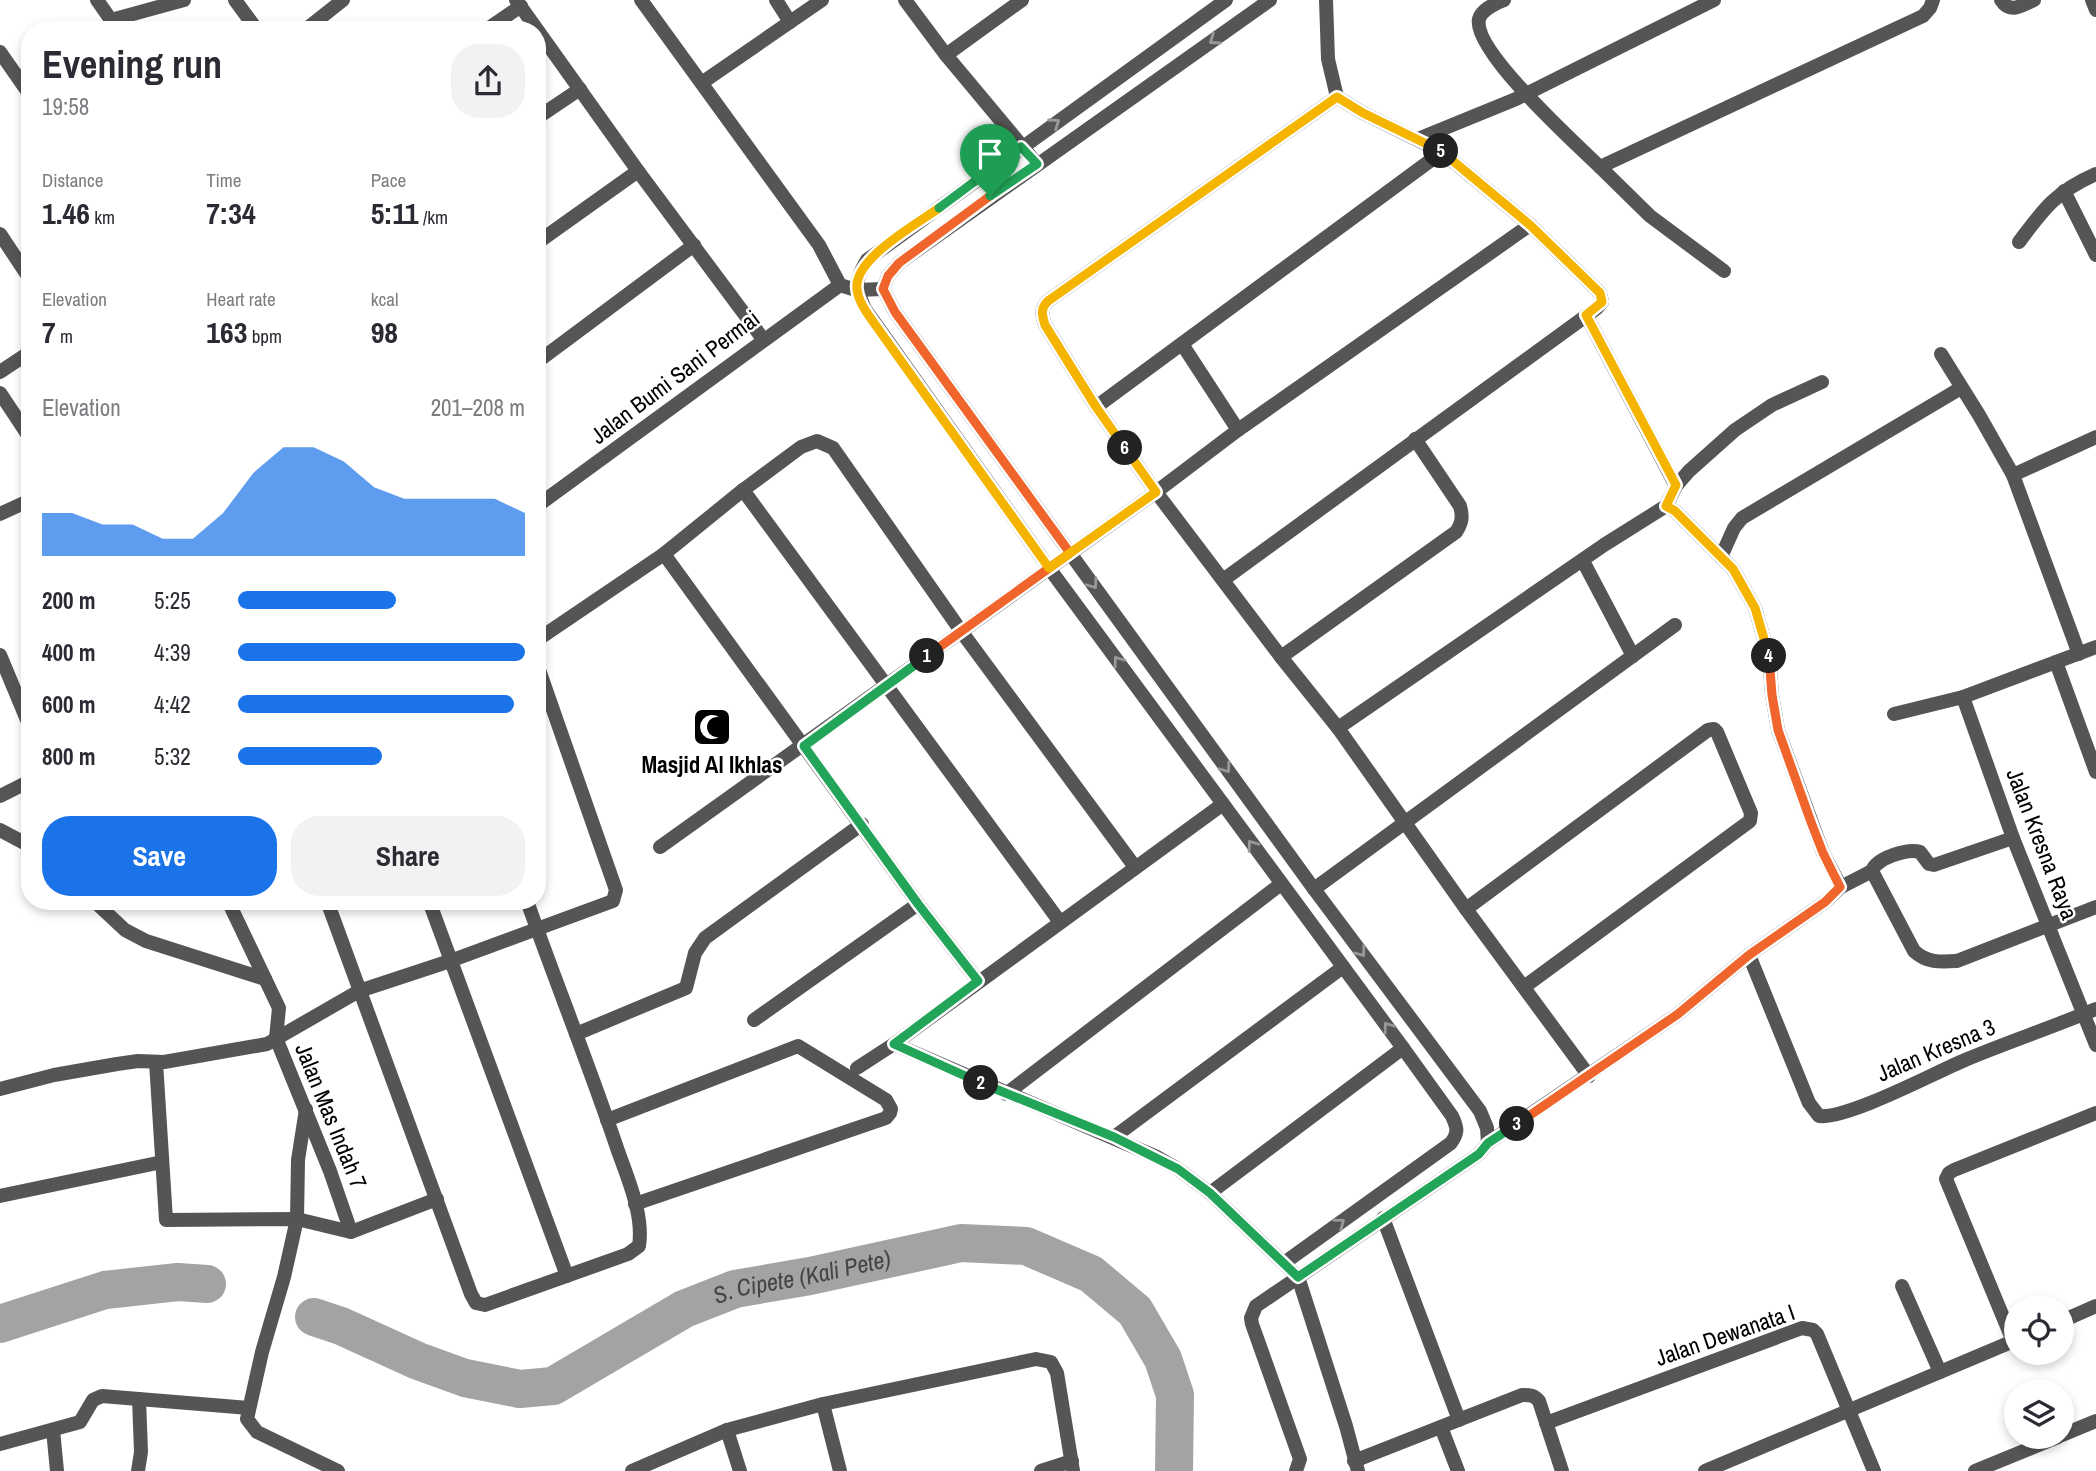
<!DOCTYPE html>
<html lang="en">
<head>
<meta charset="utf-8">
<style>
  :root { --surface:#fff; --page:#f2f2f3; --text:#2b2b33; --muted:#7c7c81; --accent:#1a73e8 }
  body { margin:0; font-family:"Archivo Narrow",sans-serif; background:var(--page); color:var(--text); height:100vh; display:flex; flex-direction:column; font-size:26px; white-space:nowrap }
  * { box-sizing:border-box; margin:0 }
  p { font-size:23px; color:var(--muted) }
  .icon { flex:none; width:38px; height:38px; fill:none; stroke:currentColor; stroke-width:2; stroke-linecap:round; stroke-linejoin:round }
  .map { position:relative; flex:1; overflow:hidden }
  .side { position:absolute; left:21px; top:21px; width:525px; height:889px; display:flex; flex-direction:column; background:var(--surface); border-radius:28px; box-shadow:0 4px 10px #0003 }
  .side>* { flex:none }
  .tools { position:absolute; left:2004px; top:1295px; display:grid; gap:14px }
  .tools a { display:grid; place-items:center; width:70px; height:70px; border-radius:50%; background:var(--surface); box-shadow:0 4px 10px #0003; font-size:35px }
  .pin { position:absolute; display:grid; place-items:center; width:60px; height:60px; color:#fff; margin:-72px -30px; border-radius:50% 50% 50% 0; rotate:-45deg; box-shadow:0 0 7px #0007 }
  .pin .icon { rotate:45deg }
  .km { position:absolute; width:35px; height:35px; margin:-18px; border-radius:50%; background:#222; color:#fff; font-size:19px; line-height:35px; text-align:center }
  .round { display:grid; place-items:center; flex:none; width:74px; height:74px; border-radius:28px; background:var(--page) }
  .overview { display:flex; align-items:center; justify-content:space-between; height:119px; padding:0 21px }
  h1 { font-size:38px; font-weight:700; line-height:52px }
  .stats { display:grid; grid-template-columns:repeat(3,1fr); gap:10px; height:119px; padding:7px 21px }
  .stats div { display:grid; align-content:center }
  .stats b { font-size:30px; font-weight:700 }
  .stats small { font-size:19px; font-weight:400 }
  .stats p { font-size:19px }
  .chart { height:196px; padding:14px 21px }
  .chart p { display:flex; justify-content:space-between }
  .chart svg { width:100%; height:126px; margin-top:7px; fill:var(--accent); opacity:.7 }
  .button { display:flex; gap:14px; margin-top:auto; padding:14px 21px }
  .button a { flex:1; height:80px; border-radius:28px; background:var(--accent); color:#fff; font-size:28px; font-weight:700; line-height:80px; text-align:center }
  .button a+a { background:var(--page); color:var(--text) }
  ul { padding:0 21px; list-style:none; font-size:23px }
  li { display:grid; grid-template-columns:112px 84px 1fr; align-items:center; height:52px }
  li i { height:18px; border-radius:9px; background:var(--accent) }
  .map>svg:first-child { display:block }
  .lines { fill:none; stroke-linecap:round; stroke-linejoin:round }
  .river { stroke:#a3a3a3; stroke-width:38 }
  .street { stroke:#555; stroke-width:14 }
  .oneway { stroke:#999 }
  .split-1-casing { stroke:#fff; stroke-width:14 }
  .split-2-casing { stroke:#fff; stroke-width:14 }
  .split-3-casing { stroke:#fff; stroke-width:14 }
  .split-4-casing { stroke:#fff; stroke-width:14 }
  .split-5-casing { stroke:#fff; stroke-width:14 }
  .split-6-casing { stroke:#fff; stroke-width:14 }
  .split-7-casing { stroke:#fff; stroke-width:14 }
  .split-8-casing { stroke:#fff; stroke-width:14 }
  .split-1 { stroke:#f0652b; stroke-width:9 }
  .split-2 { stroke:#22a559; stroke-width:9 }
  .split-3 { stroke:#22a559; stroke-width:9 }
  .split-4 { stroke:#f0652b; stroke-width:9 }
  .split-5 { stroke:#f5b400; stroke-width:9 }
  .split-6 { stroke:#f5b400; stroke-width:9 }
  .split-7 { stroke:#f5b400; stroke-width:9 }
  .split-8 { stroke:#22a559; stroke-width:9 }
  .labels { text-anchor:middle; stroke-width:5; stroke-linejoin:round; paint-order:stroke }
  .street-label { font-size:23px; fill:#000; stroke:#fff }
  .poi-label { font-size:23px; font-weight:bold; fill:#000; stroke:#fff }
  .water-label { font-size:24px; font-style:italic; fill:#444; stroke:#fff }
</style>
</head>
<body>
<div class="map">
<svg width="2096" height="1471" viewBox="0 0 2096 1471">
  <rect width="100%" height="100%" fill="#fff"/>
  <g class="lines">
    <g class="river">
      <path id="s1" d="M 314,1317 L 341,1326 L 418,1361 L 465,1378 L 520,1389 L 553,1386 L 684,1309 L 735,1289 L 810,1276 L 961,1243 L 1026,1246 L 1091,1274 L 1135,1311 L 1163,1359 L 1175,1395 L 1174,1471"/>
      <polyline points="0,1324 105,1290 178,1282 207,1284"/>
    </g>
    <g class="street">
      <polyline points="97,0 118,30"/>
      <polyline points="235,0 257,30"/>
      <polyline points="516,0 638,171 763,339"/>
      <polyline points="641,0 819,245 840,285 856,290 883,289"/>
      <polyline points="776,0 790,22"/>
      <polyline points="905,0 946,55 1037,164"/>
      <path d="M 1226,0 L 867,260 C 854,282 855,286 865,309 L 1049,568 L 1403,1048 L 1452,1116 C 1457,1127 1459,1132 1451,1143 L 1284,1263"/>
      <polyline points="1270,0 899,263 888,276 883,289 895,312 1314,889 1480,1111 1487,1128 1488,1143 1479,1154 1256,1306 1251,1318 1252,1324 1300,1459 1296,1471"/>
      <path d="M 1504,0 C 1495,4 1482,9 1479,19 C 1472,50 1576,144 1600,167 L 1923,16 L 1930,8 L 1933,0"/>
      <path d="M 2001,0 C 2010,14 2021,6 2034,0"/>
      <polyline points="2092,0 2096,10"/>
      <polyline points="111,20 184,0"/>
      <polyline points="305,30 343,0"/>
      <polyline points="486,30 521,6"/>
      <polyline points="0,52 30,95"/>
      <polyline points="946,55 1022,0"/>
      <polyline points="703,82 822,0"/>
      <path d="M 1337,97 L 1048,301 C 1040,309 1042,315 1045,325 L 1096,407 L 1156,492 L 1281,657 L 1338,728 L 1466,909 L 1589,1076"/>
      <polyline points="537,118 580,89"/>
      <polyline points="1418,139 1516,99 1714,0"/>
      <polyline points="1600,167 1650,216 1724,271"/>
      <polyline points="2064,191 2096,255"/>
      <polyline points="0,234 30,279"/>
      <path d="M 2019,242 C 2044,208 2057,191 2096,174"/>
      <polyline points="537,243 638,171"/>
      <polyline points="1586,315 1676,486"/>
      <polyline points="1182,344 1238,430"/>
      <polyline points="1941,354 1979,415 2013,475 2079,654"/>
      <polyline points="537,362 694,245"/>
      <polyline points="0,372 30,352"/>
      <polyline points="0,393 30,438"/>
      <polyline points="1096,407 1442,152"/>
      <polyline points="2013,475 2096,437"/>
      <polyline points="743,490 1060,922"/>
      <polyline points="537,506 840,285"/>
      <polyline points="0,514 26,502 30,511"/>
      <polyline points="664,554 918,904 978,981"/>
      <polyline points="1721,557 1734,528 1742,518 1961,388"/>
      <polyline points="1583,561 1633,656"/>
      <polyline points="1223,580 1597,308 1602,302 1600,293 1530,225 1442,152 1363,113 1337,97 1328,59 1326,0"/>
      <polyline points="537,640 664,554 743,490 801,447 817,441 833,448 961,631 1135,867"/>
      <polyline points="0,655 30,727"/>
      <path d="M 1281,657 L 1456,532 C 1462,523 1463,517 1460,506 L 1415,439"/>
      <polyline points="2056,662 2096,772"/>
      <polyline points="1963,697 2013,838 2096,1045"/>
      <polyline points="1894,714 1963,697 2096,647"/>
      <polyline points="1338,728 1604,545 1666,506 1676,486 1689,471 1735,430 1772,405 1822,382"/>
      <polyline points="0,796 30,781"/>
      <polyline points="0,830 30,846"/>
      <polyline points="660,847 1156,492 1238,430 1530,225"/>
      <path d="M 1872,871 C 1876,858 1908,848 1920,852 L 1929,864 L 1934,865 L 2013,838"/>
      <path d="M 1841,887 L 1872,871 L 1914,951 C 1927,963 1940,962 1957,961 L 2096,907"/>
      <polyline points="1314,889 1675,625"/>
      <polyline points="94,901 125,930 146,941 265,979"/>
      <polyline points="228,901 279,1008 276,1038 330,1171 351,1232"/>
      <path d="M 327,901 L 471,1294 L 476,1303 L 485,1305 L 628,1254 L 639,1246 C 644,1214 627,1177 617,1148 C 589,1065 556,983 527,901"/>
      <polyline points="429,901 567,1276"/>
      <polyline points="1466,909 1708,730 1714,729 1717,732 1751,813 1750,821 1524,987"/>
      <path d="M 1749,955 L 1809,1103 L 1819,1116 C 1848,1119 1934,1073 1965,1060 C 2008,1042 2053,1027 2096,1009"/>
      <polyline points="754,1020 918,904"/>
      <polyline points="576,1034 686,988 695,953 705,938 862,824"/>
      <polyline points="894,1044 1157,1157 1178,1169 1210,1193 1298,1277 1346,1426 1358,1471"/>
      <polyline points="156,1062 166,1220 297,1219 351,1232 437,1199"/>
      <polyline points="857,1068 894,1044 1223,804"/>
      <polyline points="0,1089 54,1075 117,1064 138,1061 164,1062 267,1044 359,991 450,961 613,901 616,890 537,664"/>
      <polyline points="1006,1094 1281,884"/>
      <polyline points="306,1109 298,1160 297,1219 284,1277 262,1352 247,1419 257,1432 338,1471"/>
      <polyline points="607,1120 798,1046 886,1100 891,1109 890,1113 886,1118 635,1204"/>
      <polyline points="1114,1137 1343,967"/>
      <polyline points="1488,1143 1678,1014 1749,955 1825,902 1841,887 1823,853 1778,730 1772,695 1769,656 1755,608 1733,569 1675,511 1666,506"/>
      <polyline points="1210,1193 1403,1048"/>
      <polyline points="0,1196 162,1162"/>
      <polyline points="1383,1218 1459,1420"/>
      <polyline points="1902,1286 1940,1372"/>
      <polyline points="2062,1321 2096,1306"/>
      <polyline points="2013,1341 1946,1179 1949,1173 1954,1170 2096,1113"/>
      <polyline points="823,1404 840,1471"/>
      <polyline points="1546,1423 1802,1328 1813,1330 1817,1334 1874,1471"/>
      <polyline points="1441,1427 1458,1471"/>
      <polyline points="53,1430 57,1471"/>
      <polyline points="727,1430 740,1471"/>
      <polyline points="2062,1435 2096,1421"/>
      <polyline points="0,1444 80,1422 93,1400 102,1396 249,1408"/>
      <path d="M 1354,1461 L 1522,1395 C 1530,1395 1534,1395 1539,1401 L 1562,1471"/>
      <polyline points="138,1471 141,1452 139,1399"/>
      <polyline points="632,1471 727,1430 823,1404 1036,1359 1051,1362 1057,1373 1073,1471"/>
      <polyline points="1041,1471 1072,1461"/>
      <polyline points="1705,1471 2016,1340"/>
      <polyline points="1975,1471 2058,1437"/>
    </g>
  </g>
  <defs><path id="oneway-chevron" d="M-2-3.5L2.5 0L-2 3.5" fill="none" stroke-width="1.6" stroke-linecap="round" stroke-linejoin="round" transform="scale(1.75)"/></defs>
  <g class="oneway">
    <use href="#oneway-chevron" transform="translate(1214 40) rotate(145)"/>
    <use href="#oneway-chevron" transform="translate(1055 123) rotate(-35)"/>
    <use href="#oneway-chevron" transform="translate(1093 584) rotate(54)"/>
    <use href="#oneway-chevron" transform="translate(1118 661) rotate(-126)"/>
    <use href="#oneway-chevron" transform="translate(1226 768) rotate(54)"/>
    <use href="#oneway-chevron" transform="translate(1252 845) rotate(-126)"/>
    <use href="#oneway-chevron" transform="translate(1361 952) rotate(53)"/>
    <use href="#oneway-chevron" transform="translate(1388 1027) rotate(-126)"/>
    <use href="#oneway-chevron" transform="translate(1340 1223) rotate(-36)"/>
  </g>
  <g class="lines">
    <defs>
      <polyline id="split-1" points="927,656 1070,553 895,312 883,289 888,276 899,263 990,196"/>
      <polyline id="split-2" points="927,656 804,746 918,904 978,981 894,1044 981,1083"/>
      <polyline id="split-3" points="981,1083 1114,1137 1178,1169 1210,1193 1298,1277 1479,1154 1488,1143 1517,1124"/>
      <polyline id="split-4" points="1517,1124 1678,1014 1749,955 1825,902 1840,887 1823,853 1811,822 1778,730 1772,695 1769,656"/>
      <polyline id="split-5" points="1441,151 1530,225 1600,293 1602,302 1586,315 1676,485 1666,506 1675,511 1733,569 1755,608 1769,656"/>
      <path id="split-6" d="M 1125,448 L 1096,407 L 1045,325 C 1042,315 1040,309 1048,301 L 1337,97 L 1363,113 L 1441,151"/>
      <path id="split-7" d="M 939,208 C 917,224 853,259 857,289 C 858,301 867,313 874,323 L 1049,568 L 1156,492 L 1125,448"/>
      <polyline id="split-8" points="939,208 1021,147 1037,164 990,196"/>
    </defs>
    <use href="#split-1" class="split-1-casing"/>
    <use href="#split-2" class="split-2-casing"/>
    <use href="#split-3" class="split-3-casing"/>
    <use href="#split-4" class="split-4-casing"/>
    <use href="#split-5" class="split-5-casing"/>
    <use href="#split-6" class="split-6-casing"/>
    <use href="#split-7" class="split-7-casing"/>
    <use href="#split-8" class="split-8-casing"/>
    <use href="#split-1" class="split-1"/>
    <use href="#split-2" class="split-2"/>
    <use href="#split-3" class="split-3"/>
    <use href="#split-4" class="split-4"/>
    <use href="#split-5" class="split-5"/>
    <use href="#split-6" class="split-6"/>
    <use href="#split-7" class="split-7"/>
    <use href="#split-8" class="split-8"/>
  </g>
  <defs>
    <symbol id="mosque-square" viewBox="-11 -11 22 22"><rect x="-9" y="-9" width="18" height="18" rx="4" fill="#000" stroke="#fff"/><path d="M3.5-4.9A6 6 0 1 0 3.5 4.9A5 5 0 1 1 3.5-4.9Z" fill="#fff"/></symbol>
  </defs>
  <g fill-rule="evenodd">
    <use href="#mosque-square" x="690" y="705" width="44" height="44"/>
  </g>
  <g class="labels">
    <g class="street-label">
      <text transform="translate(675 377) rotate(-37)" y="8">Jalan Bumi Sani Permai</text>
      <text transform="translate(2042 844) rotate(69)" y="8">Jalan Kresna Raya</text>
      <text transform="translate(1936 1050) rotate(-23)" y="8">Jalan Kresna 3</text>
      <text transform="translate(331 1116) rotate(68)" y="8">Jalan Mas Indah 7</text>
      <text transform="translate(1725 1335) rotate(-19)" y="8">Jalan Dewanata I</text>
    </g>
    <g class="poi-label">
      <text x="712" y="773">Masjid Al Ikhlas</text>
    </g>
    <g class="water-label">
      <text dy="8" stroke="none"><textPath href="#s1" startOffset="527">S. Cipete (Kali Pete)</textPath></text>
    </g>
  </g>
</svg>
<div class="tools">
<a><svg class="icon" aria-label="locate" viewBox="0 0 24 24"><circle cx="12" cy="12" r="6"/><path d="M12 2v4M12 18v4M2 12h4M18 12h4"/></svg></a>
<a><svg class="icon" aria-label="layers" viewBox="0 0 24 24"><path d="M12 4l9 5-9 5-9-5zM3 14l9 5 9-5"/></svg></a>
</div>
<div class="pin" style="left:990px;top:196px;background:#1e9e55"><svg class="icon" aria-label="arrive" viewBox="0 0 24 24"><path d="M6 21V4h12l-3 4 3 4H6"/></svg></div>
<b class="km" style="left:927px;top:656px">1</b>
<b class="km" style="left:981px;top:1083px">2</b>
<b class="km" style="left:1517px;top:1124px">3</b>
<b class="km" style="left:1769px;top:656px">4</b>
<b class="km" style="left:1441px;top:151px">5</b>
<b class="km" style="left:1125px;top:448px">6</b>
<section class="side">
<div class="overview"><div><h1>Evening run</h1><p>19:58</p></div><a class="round"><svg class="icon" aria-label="share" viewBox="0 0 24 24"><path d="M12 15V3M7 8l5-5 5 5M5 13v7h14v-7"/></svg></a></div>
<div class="stats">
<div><p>Distance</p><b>1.46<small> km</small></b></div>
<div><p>Time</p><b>7:34</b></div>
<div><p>Pace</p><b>5:11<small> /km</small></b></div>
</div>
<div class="stats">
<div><p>Elevation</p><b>7<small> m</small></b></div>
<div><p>Heart rate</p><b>163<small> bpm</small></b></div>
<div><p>kcal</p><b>98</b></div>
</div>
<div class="chart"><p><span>Elevation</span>201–208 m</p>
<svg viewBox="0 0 160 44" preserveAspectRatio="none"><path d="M0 44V29L10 29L20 33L30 33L40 38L50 38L60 29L70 15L80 6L90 6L100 11L110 20L120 24L130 24L140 24L150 24L160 29V44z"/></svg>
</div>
<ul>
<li><b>200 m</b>5:25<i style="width:55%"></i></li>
<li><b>400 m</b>4:39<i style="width:100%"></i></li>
<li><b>600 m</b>4:42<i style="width:96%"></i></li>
<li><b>800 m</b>5:32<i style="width:50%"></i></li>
</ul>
<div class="button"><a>Save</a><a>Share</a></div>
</section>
</div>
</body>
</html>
